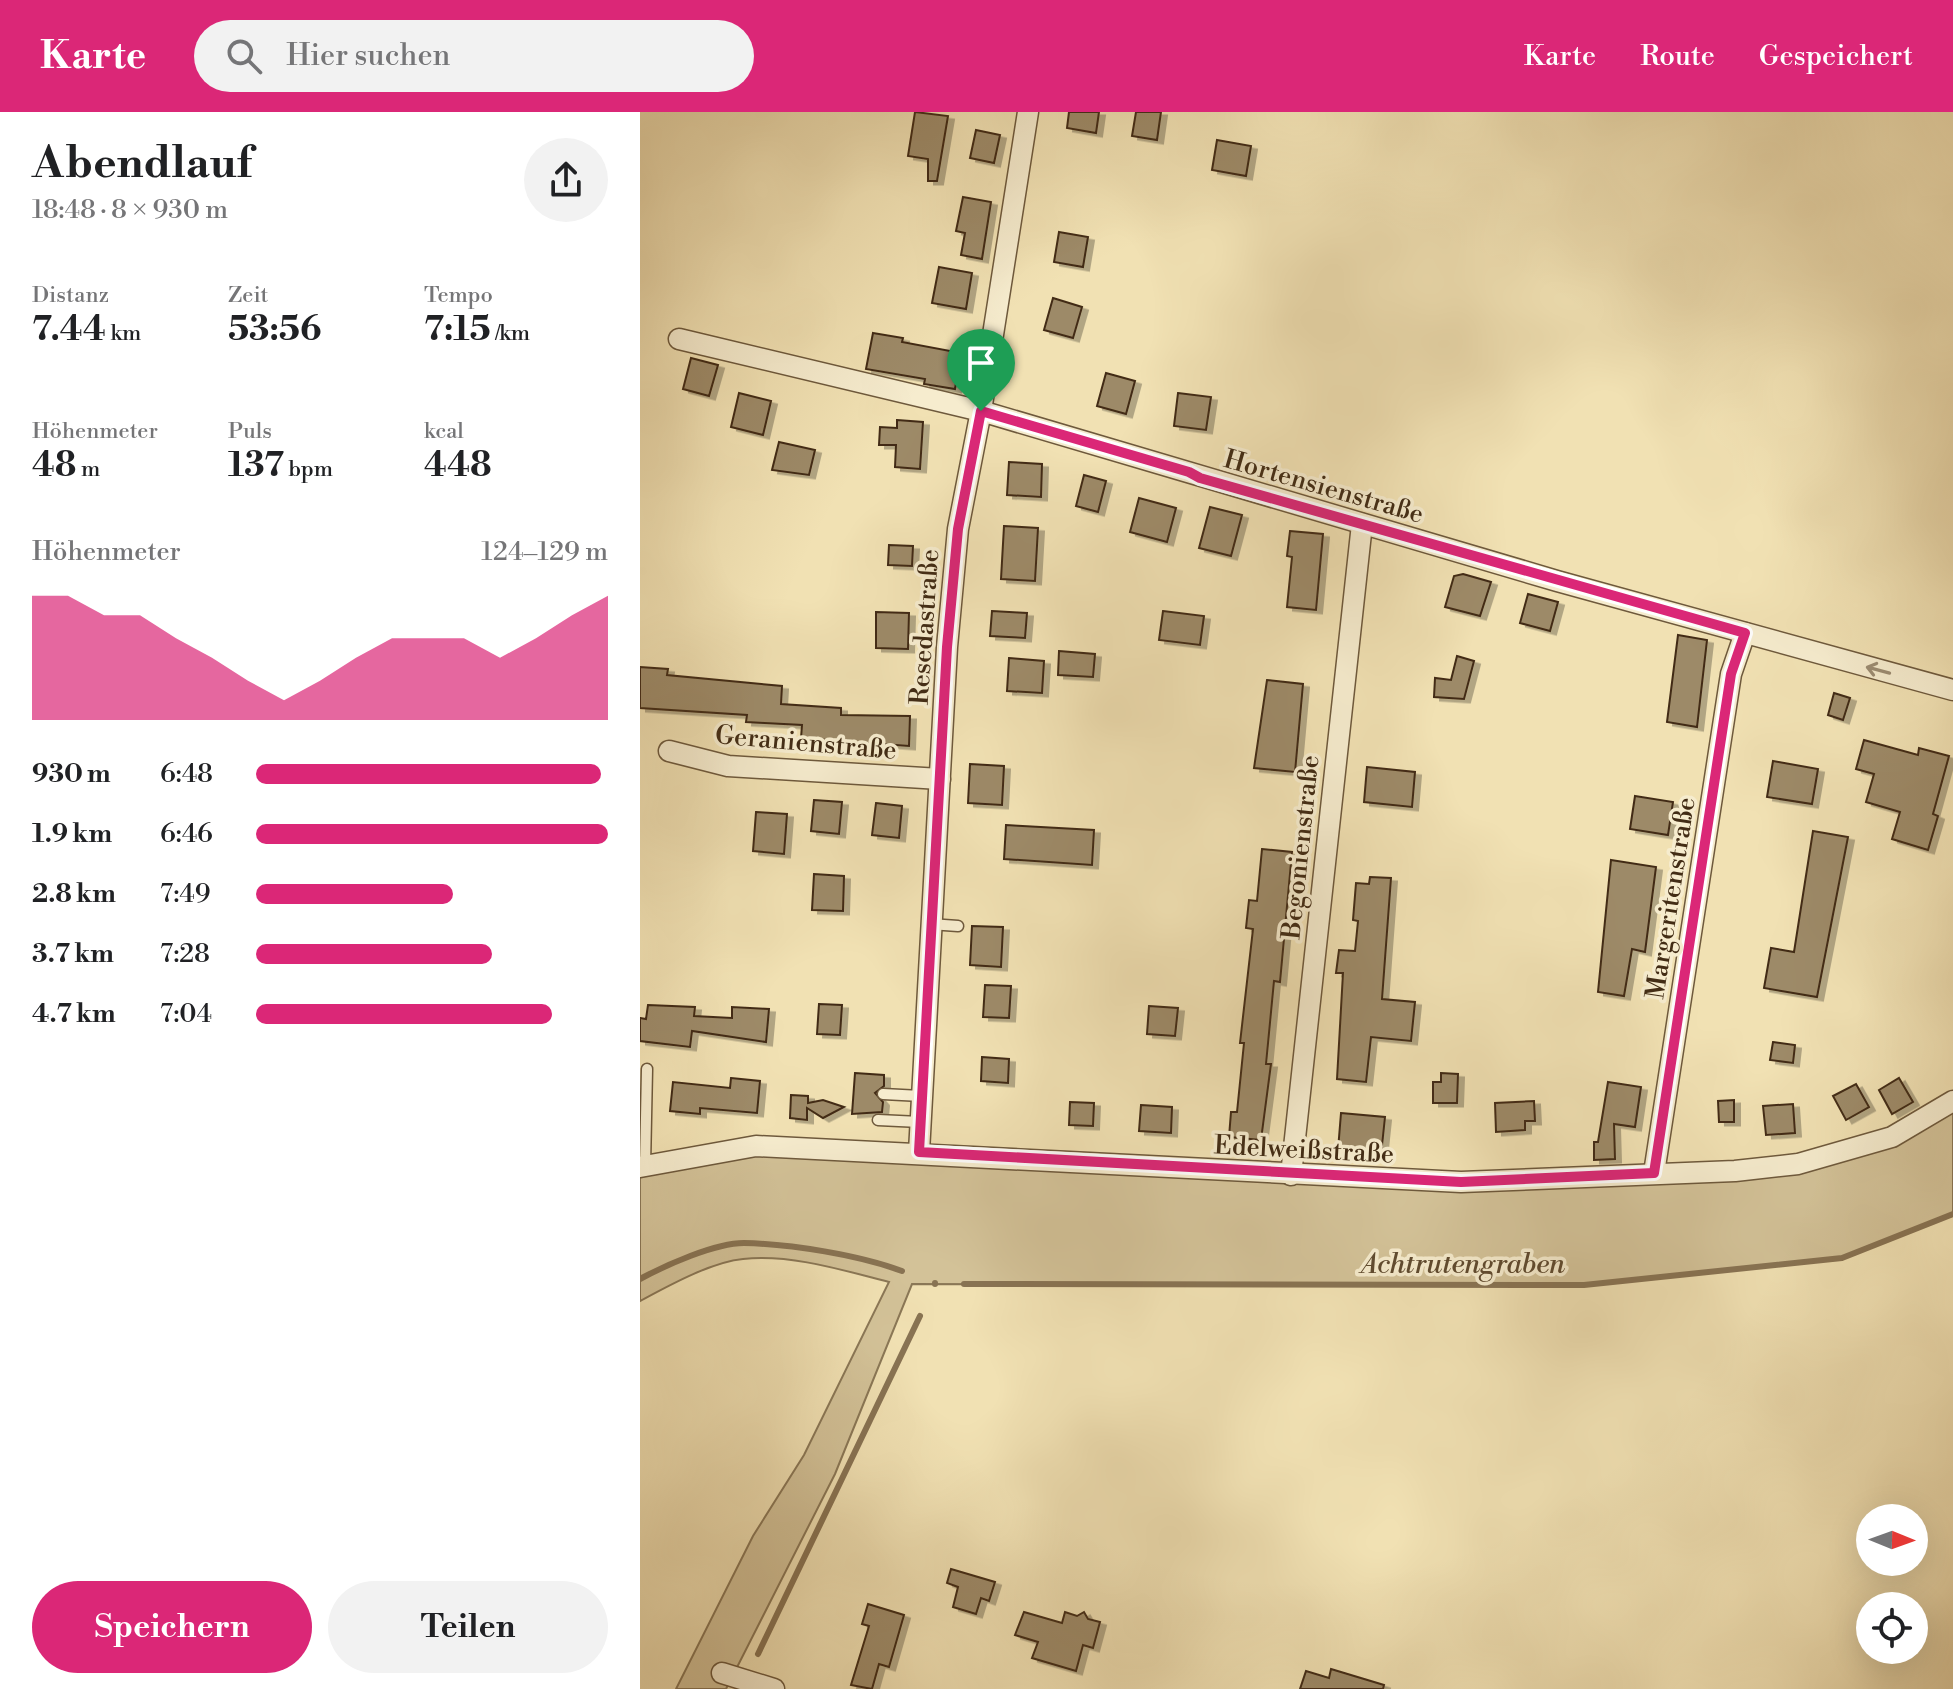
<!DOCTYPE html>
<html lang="de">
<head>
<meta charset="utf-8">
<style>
  :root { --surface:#fff; --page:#f2f2f2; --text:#202124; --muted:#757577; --accent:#db2777 }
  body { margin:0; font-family:"Libre Bodoni",serif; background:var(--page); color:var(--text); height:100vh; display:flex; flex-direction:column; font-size:30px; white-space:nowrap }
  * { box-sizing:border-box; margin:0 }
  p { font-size:26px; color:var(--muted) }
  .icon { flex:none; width:44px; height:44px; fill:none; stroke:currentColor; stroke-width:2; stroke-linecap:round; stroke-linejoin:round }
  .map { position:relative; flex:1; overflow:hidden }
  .side { display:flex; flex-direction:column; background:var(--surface); width:640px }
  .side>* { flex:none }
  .needle { width:52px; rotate:91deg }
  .tools { position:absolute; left:1216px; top:1392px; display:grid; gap:16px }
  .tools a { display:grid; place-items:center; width:72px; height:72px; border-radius:50%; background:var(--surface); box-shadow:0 8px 32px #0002; font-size:40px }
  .pin { position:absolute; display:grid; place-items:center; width:68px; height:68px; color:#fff; margin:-82px -34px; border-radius:50% 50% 50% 0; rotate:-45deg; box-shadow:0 0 8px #0007 }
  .pin .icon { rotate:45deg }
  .round { display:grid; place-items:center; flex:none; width:84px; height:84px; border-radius:42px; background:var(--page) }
  .summary { display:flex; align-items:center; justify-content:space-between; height:136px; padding:0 32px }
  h1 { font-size:44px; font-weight:700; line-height:60px }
  .metrics { display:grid; grid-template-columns:repeat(3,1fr); gap:12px; height:136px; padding:8px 32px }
  .metrics div { display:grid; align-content:center }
  .metrics b { font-size:34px; font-weight:700 }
  .metrics small { font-size:22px; font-weight:400 }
  .metrics p { font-size:22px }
  .chart { height:224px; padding:16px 32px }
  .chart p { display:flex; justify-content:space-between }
  .chart svg { width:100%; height:144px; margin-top:8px; fill:var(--accent); opacity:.7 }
  .primary-button { display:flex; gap:16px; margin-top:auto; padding:16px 32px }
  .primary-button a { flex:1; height:92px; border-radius:48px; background:var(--accent); color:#fff; font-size:32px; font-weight:700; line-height:92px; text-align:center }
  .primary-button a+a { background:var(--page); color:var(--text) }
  ul { padding:0 32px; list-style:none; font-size:26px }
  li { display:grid; grid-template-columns:128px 96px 1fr; align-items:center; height:60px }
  li i { height:20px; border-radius:10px; background:var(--accent) }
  header { display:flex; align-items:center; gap:48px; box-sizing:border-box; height:112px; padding:0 40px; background:var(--accent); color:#fff }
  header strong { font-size:38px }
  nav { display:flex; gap:44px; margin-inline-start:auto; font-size:28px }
  .search { width:560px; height:72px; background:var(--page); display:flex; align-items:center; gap:20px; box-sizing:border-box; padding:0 28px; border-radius:44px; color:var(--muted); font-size:30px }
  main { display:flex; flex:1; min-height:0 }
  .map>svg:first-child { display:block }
  .green { fill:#d3c298; stroke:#8a7756; stroke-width:2 }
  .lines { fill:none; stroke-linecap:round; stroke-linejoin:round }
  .stream { stroke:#887353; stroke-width:6 }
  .building { fill:#9d8a67; stroke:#422c15; stroke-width:2; filter:url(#shadow) }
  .lane-casing { stroke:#6e593c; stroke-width:13 }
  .street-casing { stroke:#6e593c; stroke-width:23 }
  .lane { stroke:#f6ecce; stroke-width:10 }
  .street { stroke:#f6ecce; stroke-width:20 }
  .oneway { stroke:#9c8c72 }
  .route-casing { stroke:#fff; stroke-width:16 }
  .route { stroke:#db2777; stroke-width:10 }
  .labels { text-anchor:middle; stroke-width:7; stroke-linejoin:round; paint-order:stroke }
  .street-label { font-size:26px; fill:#422c15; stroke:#f6ecce }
  .water-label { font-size:28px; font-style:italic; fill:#5f4a2f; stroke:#f6ecce }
</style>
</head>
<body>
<header>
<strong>Karte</strong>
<div class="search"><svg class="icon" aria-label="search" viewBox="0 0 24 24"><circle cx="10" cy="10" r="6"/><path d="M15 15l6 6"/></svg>Hier suchen</div>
<nav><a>Karte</a><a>Route</a><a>Gespeichert</a></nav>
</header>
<main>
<section class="side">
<div class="summary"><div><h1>Abendlauf</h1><p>18:48 · 8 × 930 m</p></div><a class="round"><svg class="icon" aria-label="share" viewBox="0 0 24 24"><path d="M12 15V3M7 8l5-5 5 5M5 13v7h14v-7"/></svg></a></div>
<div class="metrics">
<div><p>Distanz</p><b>7.44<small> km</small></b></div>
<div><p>Zeit</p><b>53:56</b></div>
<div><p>Tempo</p><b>7:15<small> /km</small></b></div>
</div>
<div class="metrics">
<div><p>Höhenmeter</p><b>48<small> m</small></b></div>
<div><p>Puls</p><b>137<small> bpm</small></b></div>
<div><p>kcal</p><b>448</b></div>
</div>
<div class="chart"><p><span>Höhenmeter</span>124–129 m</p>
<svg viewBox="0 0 160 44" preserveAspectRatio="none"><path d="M0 44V6L10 6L20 12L30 12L40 19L50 25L60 32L70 38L80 32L90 25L100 19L110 19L120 19L130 25L140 19L150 12L160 6V44z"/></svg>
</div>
<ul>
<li><b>930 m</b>6:48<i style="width:98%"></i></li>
<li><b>1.9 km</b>6:46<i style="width:100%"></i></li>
<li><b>2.8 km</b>7:49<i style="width:56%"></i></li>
<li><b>3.7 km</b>7:28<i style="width:67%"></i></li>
<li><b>4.7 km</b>7:04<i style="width:84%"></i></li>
</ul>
<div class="primary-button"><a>Speichern</a><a>Teilen</a></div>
</section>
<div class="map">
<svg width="1313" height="1577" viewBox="0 0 1313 1577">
  <defs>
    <filter id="shadow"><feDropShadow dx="6" dy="3.5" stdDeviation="0" flood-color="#0004"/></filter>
  </defs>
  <rect width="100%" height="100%" fill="#f1e1b3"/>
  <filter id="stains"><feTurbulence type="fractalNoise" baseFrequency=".0025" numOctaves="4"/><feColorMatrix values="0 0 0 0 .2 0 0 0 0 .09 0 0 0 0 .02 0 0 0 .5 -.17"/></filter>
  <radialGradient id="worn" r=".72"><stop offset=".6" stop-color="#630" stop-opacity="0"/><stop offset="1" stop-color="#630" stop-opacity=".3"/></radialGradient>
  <path class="green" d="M 1313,989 L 1313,1102 L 1202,1146 L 944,1173 L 272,1172 L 195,1362 L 86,1577 L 36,1577 L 113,1424 L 164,1343 L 249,1170 C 202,1158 151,1142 103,1147 C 71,1150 28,1174 0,1189 L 0,1055 L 97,1036 L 651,1063 L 1095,1059 L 1252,1025 Z"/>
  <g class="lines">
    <g class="stream">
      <path d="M 0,1167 C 26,1153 75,1131 104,1131 C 151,1132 219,1143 262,1159"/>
      <polyline points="295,1172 295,1171"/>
      <polyline points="324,1172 944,1173 1202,1146 1313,1102"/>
      <polyline points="118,1542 280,1204"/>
    </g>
  </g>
  <g class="building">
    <polygon points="275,0 308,4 297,69 288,69 288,47 268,44"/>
    <polygon points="429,0 459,0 456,21 427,16"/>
    <polygon points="496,0 521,0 517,28 492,24"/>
    <polygon points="336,18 360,23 354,51 330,46"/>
    <polygon points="577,28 611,34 606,64 572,58"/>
    <polygon points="323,85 351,90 342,147 321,143 325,121 316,119"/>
    <polygon points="419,120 448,125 443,155 414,150"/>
    <polygon points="299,155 332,161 326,197 292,191"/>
    <polygon points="413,186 442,195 433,226 404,218"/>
    <polygon points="233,221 263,226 262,230 321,241 315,277 284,272 285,267 226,257"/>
    <polygon points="51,246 78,253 69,284 43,277"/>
    <polygon points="466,261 495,269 486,302 457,294"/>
    <polygon points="99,281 131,289 123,323 91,315"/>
    <polygon points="538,281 571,285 566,318 534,314"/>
    <polygon points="257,308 283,310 280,357 255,355 256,333 239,333 240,315 257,316"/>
    <polygon points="139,330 175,338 169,363 132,358"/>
    <polygon points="369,350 402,352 401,385 367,383"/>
    <polygon points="444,363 466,369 458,400 436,394"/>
    <polygon points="499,386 536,396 527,430 490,420"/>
    <polygon points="570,395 602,403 591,444 559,436"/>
    <polygon points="364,414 398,416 395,469 361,467"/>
    <polygon points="650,419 683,422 676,498 647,495 652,445 647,444"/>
    <polygon points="249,433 273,434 272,454 248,453"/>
    <polygon points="823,462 851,470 840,504 805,495 814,464"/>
    <polygon points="888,482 918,490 910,519 880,511"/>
    <polygon points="352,499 387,501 385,526 350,524"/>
    <polygon points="523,499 564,504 560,533 519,528"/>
    <polygon points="236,500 269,501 268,537 236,536"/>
    <polygon points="1038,523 1067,528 1057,615 1027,610"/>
    <polygon points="419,539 455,542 453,565 418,563"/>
    <polygon points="817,544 834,549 824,587 794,585 795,566 811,568"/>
    <polygon points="369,546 404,549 402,581 367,579"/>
    <polygon points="0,555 28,557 27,563 142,574 141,592 201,596 201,603 270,604 269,634 161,626 162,613 106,610 107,603 0,596"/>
    <polygon points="627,568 663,572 655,660 614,656"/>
    <polygon points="1194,581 1210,586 1203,608 1188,603"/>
    <polygon points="1224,628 1278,643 1279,636 1309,644 1293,702 1298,704 1288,738 1252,727 1260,700 1226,690 1234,662 1216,657"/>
    <polygon points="1133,649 1178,657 1172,692 1127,685"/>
    <polygon points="330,652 364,654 362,693 328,691"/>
    <polygon points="727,655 775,660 772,695 724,690"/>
    <polygon points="995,684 1033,690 1028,723 990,717"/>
    <polygon points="174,688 202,690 199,722 171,719"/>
    <polygon points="236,691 262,694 259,726 232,723"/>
    <polygon points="116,700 147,702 144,742 113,739"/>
    <polygon points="366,713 454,718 452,753 364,747"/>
    <polygon points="1173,719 1208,725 1177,885 1124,876 1131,836 1154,840"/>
    <polygon points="622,737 652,740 640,870 634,869 626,952 631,952 621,1028 589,1025 591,1000 597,1000 604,931 600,931 613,817 606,816 609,788 617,789"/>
    <polygon points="971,748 1016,755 1005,840 992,837 984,884 958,880"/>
    <polygon points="174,762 204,764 203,799 172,798"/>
    <polygon points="730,765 751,766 742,887 775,890 771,929 731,925 726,970 697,967 703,861 696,861 699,838 715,839 718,809 713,808 716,771 729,772"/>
    <polygon points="332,814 363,815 361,855 330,853"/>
    <polygon points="345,873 371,874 369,906 343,905"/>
    <polygon points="179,892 202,893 200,923 177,922"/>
    <polygon points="8,893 55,895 54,904 92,906 92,895 129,897 126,930 52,919 50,935 0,929 0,906 6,907"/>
    <polygon points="509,894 538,896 535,924 507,922"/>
    <polygon points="1133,930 1155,933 1153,951 1130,948"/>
    <polygon points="342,945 369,947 368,971 341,969"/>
    <polygon points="215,961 244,963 244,974 235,981 243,990 242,1000 212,1002"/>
    <polygon points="801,961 818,962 817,991 793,991 793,970 801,970"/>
    <polygon points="91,966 120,969 117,1001 60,996 60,1002 30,999 33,970 90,976"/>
    <polygon points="1259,966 1273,990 1252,1002 1239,978"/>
    <polygon points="968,970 1001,975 995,1015 974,1012 975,1047 954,1048 954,1030 958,1030"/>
    <polygon points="1216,972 1229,995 1206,1008 1193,984"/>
    <polygon points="151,983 168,984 168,991 183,988 204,995 183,1006 167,996 167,1008 150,1006"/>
    <polygon points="1094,988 1094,1010 1079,1010 1078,989"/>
    <polygon points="894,989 895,1009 885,1009 885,1018 856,1020 855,991"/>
    <polygon points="430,990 454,991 453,1014 429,1013"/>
    <polygon points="1153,992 1155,1021 1126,1023 1123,994"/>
    <polygon points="501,993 532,995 531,1021 499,1019"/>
    <polygon points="701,1001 745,1005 741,1043 698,1038"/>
    <polygon points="311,1457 355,1470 349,1489 341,1486 336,1502 313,1495 318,1475 307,1471"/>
    <polygon points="228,1492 264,1503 249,1555 239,1552 232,1577 211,1573 229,1514 222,1512"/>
    <polygon points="384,1500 422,1511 425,1500 437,1504 444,1500 448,1507 460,1510 453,1536 443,1533 436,1559 392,1546 398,1530 375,1523"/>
    <polygon points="691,1557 744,1573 743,1577 660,1577 666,1559 689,1566"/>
  </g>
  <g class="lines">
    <defs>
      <g id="lane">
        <polyline points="290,812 318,814"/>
        <polyline points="243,982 281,984"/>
        <polyline points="238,1008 280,1010"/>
        <polyline points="5,1054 7,957"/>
      </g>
      <g id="street">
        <polyline points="39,227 341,299 917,469 1313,578"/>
        <polyline points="29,639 88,654 300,667"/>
        <polyline points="279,1040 307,535 318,417 341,299 388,0"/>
        <polyline points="0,1055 116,1034 821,1070 1095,1059 1158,1052 1252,1025 1313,989"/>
        <polyline points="1014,1061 1091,562 1105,521"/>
        <polyline points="651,1063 722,412"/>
        <polyline points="82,1561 134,1577"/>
      </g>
    </defs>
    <use href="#lane" class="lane-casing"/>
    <use href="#street" class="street-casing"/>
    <use href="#lane" class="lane"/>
    <use href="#street" class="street"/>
  </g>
  <defs><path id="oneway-shaft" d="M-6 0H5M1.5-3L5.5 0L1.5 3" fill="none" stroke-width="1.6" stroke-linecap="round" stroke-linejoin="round" transform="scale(2)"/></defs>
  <use class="oneway" href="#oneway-shaft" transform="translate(1238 558) rotate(-165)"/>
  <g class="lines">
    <defs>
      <polygon id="route" points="341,299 549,360 560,366 1105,521 1091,562 1014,1061 821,1070 279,1040 307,535 318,417"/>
    </defs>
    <use href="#route" class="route-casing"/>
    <use href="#route" class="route"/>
  </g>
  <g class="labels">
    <g class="street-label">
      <text transform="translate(684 374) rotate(16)" y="9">Hortensienstraße</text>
      <text transform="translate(284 515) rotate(-86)" y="9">Resedastraße</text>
      <text transform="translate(166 630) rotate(5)" y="9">Geranienstraße</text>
      <text transform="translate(660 735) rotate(-84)" y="9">Begonienstraße</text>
      <text transform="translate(1030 786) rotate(-81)" y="9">Margeritenstraße</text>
      <text transform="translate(664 1037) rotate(3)" y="9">Edelweißstraße</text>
    </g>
    <g class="water-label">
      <text x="823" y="1161">Achtrutengraben</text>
    </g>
  </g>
  <rect width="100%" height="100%" filter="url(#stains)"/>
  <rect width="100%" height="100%" fill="url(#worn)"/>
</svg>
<div class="tools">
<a><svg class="needle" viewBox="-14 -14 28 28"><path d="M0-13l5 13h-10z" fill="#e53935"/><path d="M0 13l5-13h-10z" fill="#757577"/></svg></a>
<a><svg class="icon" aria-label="locate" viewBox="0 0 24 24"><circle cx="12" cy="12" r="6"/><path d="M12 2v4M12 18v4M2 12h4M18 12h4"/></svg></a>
</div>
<div class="pin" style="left:341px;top:299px;background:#1e9e55"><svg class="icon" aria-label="arrive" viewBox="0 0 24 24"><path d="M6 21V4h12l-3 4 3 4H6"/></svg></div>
</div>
</main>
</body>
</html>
